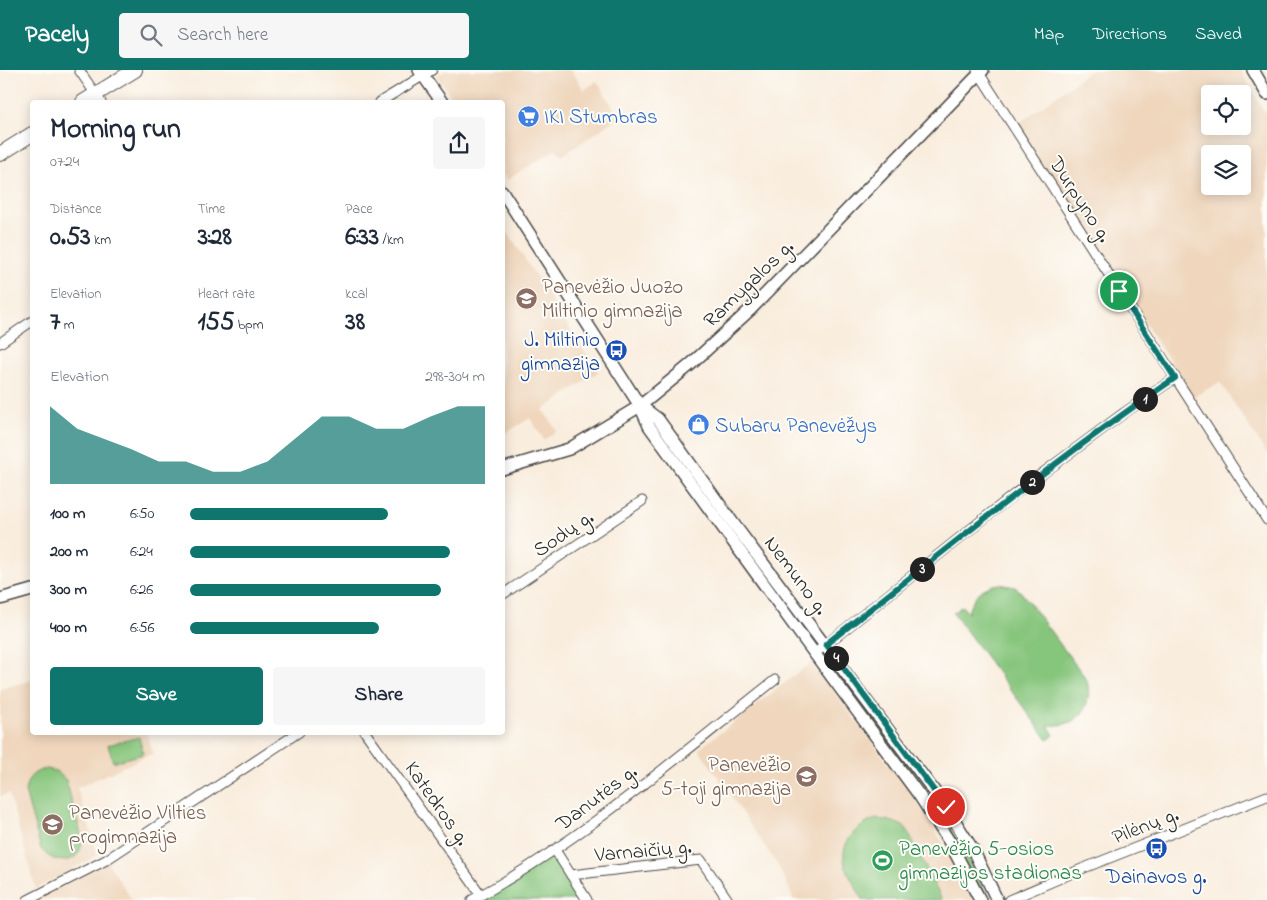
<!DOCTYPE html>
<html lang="en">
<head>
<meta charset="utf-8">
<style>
  :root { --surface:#fff; --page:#f6f6f7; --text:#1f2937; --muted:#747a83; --accent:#0f766e }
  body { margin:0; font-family:"Indie Flower",sans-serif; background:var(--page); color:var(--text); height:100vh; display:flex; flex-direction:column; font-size:19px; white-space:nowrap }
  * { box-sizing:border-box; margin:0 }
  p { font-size:16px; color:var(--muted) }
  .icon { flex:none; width:28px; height:28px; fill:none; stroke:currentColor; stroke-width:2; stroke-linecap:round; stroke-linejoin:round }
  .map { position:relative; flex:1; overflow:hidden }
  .side { position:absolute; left:30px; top:30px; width:475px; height:635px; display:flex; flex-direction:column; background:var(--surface); border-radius:5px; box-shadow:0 2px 12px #0003 }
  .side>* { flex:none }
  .controls { position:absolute; left:1201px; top:15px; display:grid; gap:10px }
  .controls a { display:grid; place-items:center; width:50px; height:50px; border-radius:5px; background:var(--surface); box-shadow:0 2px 12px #0003; font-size:25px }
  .pin { position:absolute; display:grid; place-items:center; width:42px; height:42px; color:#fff; margin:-21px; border:2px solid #fff; border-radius:50%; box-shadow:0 1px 5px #0007 }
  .km { position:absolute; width:25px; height:25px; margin:-12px; border-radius:50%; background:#222; color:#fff; font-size:14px; line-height:25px; text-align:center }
  .round { display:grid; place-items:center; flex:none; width:52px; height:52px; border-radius:5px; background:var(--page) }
  .overview { display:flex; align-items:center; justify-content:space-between; height:85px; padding:0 20px }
  h1 { font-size:28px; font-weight:700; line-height:38px }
  .metrics { display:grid; grid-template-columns:repeat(3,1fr); gap:8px; height:85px; padding:5px 20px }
  .metrics div { display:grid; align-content:center }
  .metrics b { font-size:25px; font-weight:700 }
  .metrics small { font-size:14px; font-weight:400 }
  .metrics p { font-size:14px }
  .chart { height:140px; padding:10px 20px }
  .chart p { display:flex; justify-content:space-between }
  .chart svg { width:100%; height:90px; margin-top:5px; fill:var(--accent); opacity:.7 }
  .action { display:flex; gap:10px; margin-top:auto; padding:10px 20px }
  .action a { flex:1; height:58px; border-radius:5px; background:var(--accent); color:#fff; font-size:20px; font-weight:700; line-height:58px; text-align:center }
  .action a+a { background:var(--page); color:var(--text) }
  ul { padding:0 20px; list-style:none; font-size:16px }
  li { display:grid; grid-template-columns:80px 60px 1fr; align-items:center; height:38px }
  li i { height:12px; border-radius:6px; background:var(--accent) }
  header { display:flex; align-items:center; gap:30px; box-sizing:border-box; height:70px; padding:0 25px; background:var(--accent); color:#fff }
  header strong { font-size:24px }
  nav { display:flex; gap:28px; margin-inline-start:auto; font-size:18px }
  .search { width:350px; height:45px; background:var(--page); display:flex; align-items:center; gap:12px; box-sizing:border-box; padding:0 18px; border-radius:5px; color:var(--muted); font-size:19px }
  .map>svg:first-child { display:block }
  .built { fill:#efd6bc; fill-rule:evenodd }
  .green { fill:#86c57c; stroke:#587854 }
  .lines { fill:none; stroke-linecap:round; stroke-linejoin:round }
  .minor-casing { stroke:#4a4846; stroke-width:11 }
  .major-casing { stroke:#4a4846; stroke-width:14 }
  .highway-casing { stroke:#4a4846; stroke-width:16 }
  .minor { stroke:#fff; stroke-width:9 }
  .major { stroke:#fff; stroke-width:11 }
  .highway { stroke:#fff; stroke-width:14 }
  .route-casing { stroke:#fff; stroke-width:10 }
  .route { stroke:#0f766e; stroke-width:6 }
  .labels { text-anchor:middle; stroke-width:4; stroke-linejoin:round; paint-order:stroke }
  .shop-label { font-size:21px; fill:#366cbe; stroke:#fdfcf7; text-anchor:start }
  .street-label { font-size:21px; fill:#2b2b2b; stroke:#fdfcf7 }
  .education-label { font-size:21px; fill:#785e54; stroke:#fdfcf7; text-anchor:start }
  .transit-label { font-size:21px; fill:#164399; stroke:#fdfcf7; text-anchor:end }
  .leisure-label { font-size:21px; fill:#27864d; stroke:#fdfcf7; text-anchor:start }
</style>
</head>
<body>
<header>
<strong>Pacely</strong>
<div class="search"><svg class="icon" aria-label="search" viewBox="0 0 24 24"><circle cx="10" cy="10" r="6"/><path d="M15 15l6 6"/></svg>Search here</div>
<nav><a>Map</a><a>Directions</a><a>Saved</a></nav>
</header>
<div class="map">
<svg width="1267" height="830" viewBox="0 0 1267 830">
  <rect width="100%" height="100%" fill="#fdfcf7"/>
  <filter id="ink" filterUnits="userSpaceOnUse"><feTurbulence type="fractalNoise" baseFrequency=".02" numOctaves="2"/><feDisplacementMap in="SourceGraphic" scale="10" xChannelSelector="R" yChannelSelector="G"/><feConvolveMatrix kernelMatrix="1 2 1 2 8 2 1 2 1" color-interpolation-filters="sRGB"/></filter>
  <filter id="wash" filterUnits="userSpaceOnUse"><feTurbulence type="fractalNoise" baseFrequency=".0096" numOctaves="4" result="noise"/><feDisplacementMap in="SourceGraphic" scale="20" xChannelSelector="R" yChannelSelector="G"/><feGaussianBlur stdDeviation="1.12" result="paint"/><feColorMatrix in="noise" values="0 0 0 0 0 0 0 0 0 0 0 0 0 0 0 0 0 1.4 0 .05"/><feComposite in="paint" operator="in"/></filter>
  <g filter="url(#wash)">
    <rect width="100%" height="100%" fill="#f9edde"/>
    <g class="built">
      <polygon points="446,0 571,0 584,20 597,11 619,47 562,86 556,79 507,110 503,104 502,32 455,32 437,6"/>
      <path d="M 1091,0 L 1240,0 L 1267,46 L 1267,384 L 1220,312 L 1193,327 L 1017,55 ZM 1210,24 L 1242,24 L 1242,56 L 1210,56 ZM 1210,84 L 1242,84 L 1242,116 L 1210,116 Z"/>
      <polygon points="502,154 598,302 543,340 557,361 544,370 530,348 504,364 507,387 503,388"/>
      <polygon points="812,592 917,732 940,768 973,830 794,830 779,797 699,679"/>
      <polygon points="32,610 32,662 147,663 153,683 77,718 98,785 36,819 9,724 0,726 0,619"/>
      <polygon points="106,790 132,830 28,830"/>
    </g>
    <g class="green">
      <path d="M 1000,514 L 1015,517 L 1021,522 L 1087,610 C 1094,638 1077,658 1048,655 L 1054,665 L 1048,670 L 953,543 L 962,536 L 968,543 C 972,526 982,516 1000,514 Z"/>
      <polygon points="827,586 942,742 960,772 985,822 982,824 824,589"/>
      <polygon points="139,667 143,684 113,692 108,675"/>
      <path d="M 47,699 L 56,701 L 66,710 L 82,768 C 83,794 56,798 41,779 L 25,722 C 27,708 33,701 47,699 Z"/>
      <path d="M 877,749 C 889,750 896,752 906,758 L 942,830 L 863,830 C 857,819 849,807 845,795 C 839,772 857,755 877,749 Z"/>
      <polygon points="555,780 587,830 471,830"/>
    </g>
  </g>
  <g filter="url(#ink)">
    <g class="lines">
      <defs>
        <g id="minor">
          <polyline points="79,0 101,32"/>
          <polyline points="977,0 1267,450"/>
          <polyline points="380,32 432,0"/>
          <polyline points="0,273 32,251"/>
          <polyline points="502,525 642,431"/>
          <polyline points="814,584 1016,423 1124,343 1175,308"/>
          <polyline points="365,662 481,825"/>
          <polyline points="555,780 587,830"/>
          <polyline points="571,805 701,790 728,830"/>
          <polyline points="28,830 106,790 299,662"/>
          <path d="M 472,830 C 582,771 678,686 775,610"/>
          <polyline points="1009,830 1084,798 1267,726"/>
        </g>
        <g id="major">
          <polyline points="419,0 442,32"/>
          <polyline points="1253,0 1267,24"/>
          <polyline points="502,121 640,336 649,356 806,572 919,725 949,771 980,830"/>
          <polyline points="642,337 658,349 733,453 946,737 973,780 997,830"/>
          <polyline points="502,399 569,379 640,336 690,295 751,239 983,0"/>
          <polyline points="0,529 32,520"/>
        </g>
        <g id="highway">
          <polyline points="83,32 135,0"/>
          <polyline points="0,84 32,64"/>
        </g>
      </defs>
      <use href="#minor" class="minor-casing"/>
      <use href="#major" class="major-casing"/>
      <use href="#highway" class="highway-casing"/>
      <use href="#minor" class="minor"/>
      <use href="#major" class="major"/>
      <use href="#highway" class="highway"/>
    </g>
  </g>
  <g class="lines" filter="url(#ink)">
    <defs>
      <path id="route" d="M 946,737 L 826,574 C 941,484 1054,390 1175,308 L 1119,221"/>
    </defs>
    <use href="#route" class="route-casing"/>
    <use href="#route" class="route"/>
  </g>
  <defs>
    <symbol id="supermarket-disc" viewBox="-11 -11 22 22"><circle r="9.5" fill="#3f7fe0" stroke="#fdfcf7"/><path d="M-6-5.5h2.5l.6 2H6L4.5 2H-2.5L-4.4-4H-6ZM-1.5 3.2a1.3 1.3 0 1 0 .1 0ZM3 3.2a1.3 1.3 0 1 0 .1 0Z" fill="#fff"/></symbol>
    <symbol id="school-disc" viewBox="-11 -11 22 22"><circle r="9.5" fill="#8d6e63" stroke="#fdfcf7"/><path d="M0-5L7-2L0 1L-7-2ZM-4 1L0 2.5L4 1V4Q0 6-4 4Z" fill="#fff"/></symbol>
    <symbol id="bus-disc" viewBox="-11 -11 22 22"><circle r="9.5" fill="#1a4fb4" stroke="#fdfcf7"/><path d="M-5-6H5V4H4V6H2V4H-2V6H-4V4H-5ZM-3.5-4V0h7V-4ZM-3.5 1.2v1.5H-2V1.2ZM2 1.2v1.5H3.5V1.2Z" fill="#fff"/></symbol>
    <symbol id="shop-disc" viewBox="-11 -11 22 22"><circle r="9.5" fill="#3f7fe0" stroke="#fdfcf7"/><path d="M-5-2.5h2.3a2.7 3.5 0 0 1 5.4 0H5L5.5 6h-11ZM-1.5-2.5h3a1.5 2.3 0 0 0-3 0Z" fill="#fff"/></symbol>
    <symbol id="stadium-disc" viewBox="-11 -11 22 22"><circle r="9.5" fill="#2e9e5b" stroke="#fdfcf7"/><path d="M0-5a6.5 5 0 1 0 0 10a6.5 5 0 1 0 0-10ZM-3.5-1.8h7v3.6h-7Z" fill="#fff"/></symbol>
  </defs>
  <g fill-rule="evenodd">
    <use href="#supermarket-disc" x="516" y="34" width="25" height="25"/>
    <use href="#school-disc" x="514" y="216" width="25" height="25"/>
    <use href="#bus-disc" x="604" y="268" width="25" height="25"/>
    <use href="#shop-disc" x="686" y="342" width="25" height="25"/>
    <use href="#school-disc" x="794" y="694" width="25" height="25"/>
    <use href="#school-disc" x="40" y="742" width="25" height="25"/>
    <use href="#bus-disc" x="1144" y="766" width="25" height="25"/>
    <use href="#stadium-disc" x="870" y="778" width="25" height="25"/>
  </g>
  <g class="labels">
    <g class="shop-label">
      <text x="544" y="53">IKI Stumbras</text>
      <text x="715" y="362">Subaru Panevėžys</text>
    </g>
    <g class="street-label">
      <text transform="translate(1081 129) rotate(57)" y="7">Durpyno g.</text>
      <text transform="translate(748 213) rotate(-44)" y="7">Ramygalos g.</text>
      <text transform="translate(563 463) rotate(-34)" y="7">Sodų g.</text>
      <text transform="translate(797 505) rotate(53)" y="7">Nemuno g.</text>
      <text transform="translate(596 727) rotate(-37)" y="7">Danutės g.</text>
      <text transform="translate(438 733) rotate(55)" y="7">Katedros g.</text>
      <text transform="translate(1145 755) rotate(-21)" y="7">Pilėnų g.</text>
      <text transform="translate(643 780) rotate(-5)" y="7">Varnaičių g.</text>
    </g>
    <g class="education-label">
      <text x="542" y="223">Panevėžio Juozo<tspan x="542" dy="24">Miltinio gimnazija</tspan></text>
      <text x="791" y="701" text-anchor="end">Panevėžio<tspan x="791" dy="24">5-toji gimnazija</tspan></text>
      <text x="69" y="749">Panevėžio Vilties<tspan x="69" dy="24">progimnazija</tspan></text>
    </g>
    <g class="transit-label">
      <text x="600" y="276">J. Miltinio<tspan x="600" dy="24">gimnazija</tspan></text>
      <text x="1156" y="813" text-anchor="middle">Dainavos g.</text>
    </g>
    <g class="leisure-label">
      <text x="899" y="785">Panevėžio 5-osios<tspan x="899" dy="24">gimnazijos stadionas</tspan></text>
    </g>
  </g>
</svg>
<div class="controls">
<a><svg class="icon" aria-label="locate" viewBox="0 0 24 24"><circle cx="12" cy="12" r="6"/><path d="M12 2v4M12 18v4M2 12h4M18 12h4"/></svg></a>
<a><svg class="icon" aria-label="layers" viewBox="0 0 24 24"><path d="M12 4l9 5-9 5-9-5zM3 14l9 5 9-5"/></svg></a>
</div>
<div class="pin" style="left:1119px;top:221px;background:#1e9e55"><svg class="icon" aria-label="arrive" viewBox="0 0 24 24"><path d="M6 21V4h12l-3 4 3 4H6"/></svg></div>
<div class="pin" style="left:946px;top:737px;background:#d93025"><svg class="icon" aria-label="check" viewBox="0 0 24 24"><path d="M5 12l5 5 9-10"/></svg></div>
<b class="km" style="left:1145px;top:329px">1</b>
<b class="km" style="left:1032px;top:412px">2</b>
<b class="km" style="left:922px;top:499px">3</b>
<b class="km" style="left:836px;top:588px">4</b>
<section class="side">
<div class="overview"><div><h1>Morning run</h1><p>07:24</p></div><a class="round"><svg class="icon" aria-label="share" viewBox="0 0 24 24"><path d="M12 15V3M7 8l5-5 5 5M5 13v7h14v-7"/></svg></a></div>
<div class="metrics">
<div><p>Distance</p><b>0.53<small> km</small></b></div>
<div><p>Time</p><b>3:28</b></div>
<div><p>Pace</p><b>6:33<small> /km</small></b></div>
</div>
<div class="metrics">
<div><p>Elevation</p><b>7<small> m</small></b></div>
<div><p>Heart rate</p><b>155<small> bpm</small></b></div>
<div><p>kcal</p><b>38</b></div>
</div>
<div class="chart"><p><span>Elevation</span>298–304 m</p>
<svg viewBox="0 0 160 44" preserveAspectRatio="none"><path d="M0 44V6L10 17L20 22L30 27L40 33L50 33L60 38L70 38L80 33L90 22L100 11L110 11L120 17L130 17L140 11L150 6L160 6V44z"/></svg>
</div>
<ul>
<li><b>100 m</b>6:50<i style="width:67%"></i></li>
<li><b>200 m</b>6:24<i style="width:88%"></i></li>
<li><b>300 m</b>6:26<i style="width:85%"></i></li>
<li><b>400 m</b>6:56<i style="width:64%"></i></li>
</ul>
<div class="action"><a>Save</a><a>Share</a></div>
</section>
</div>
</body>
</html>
